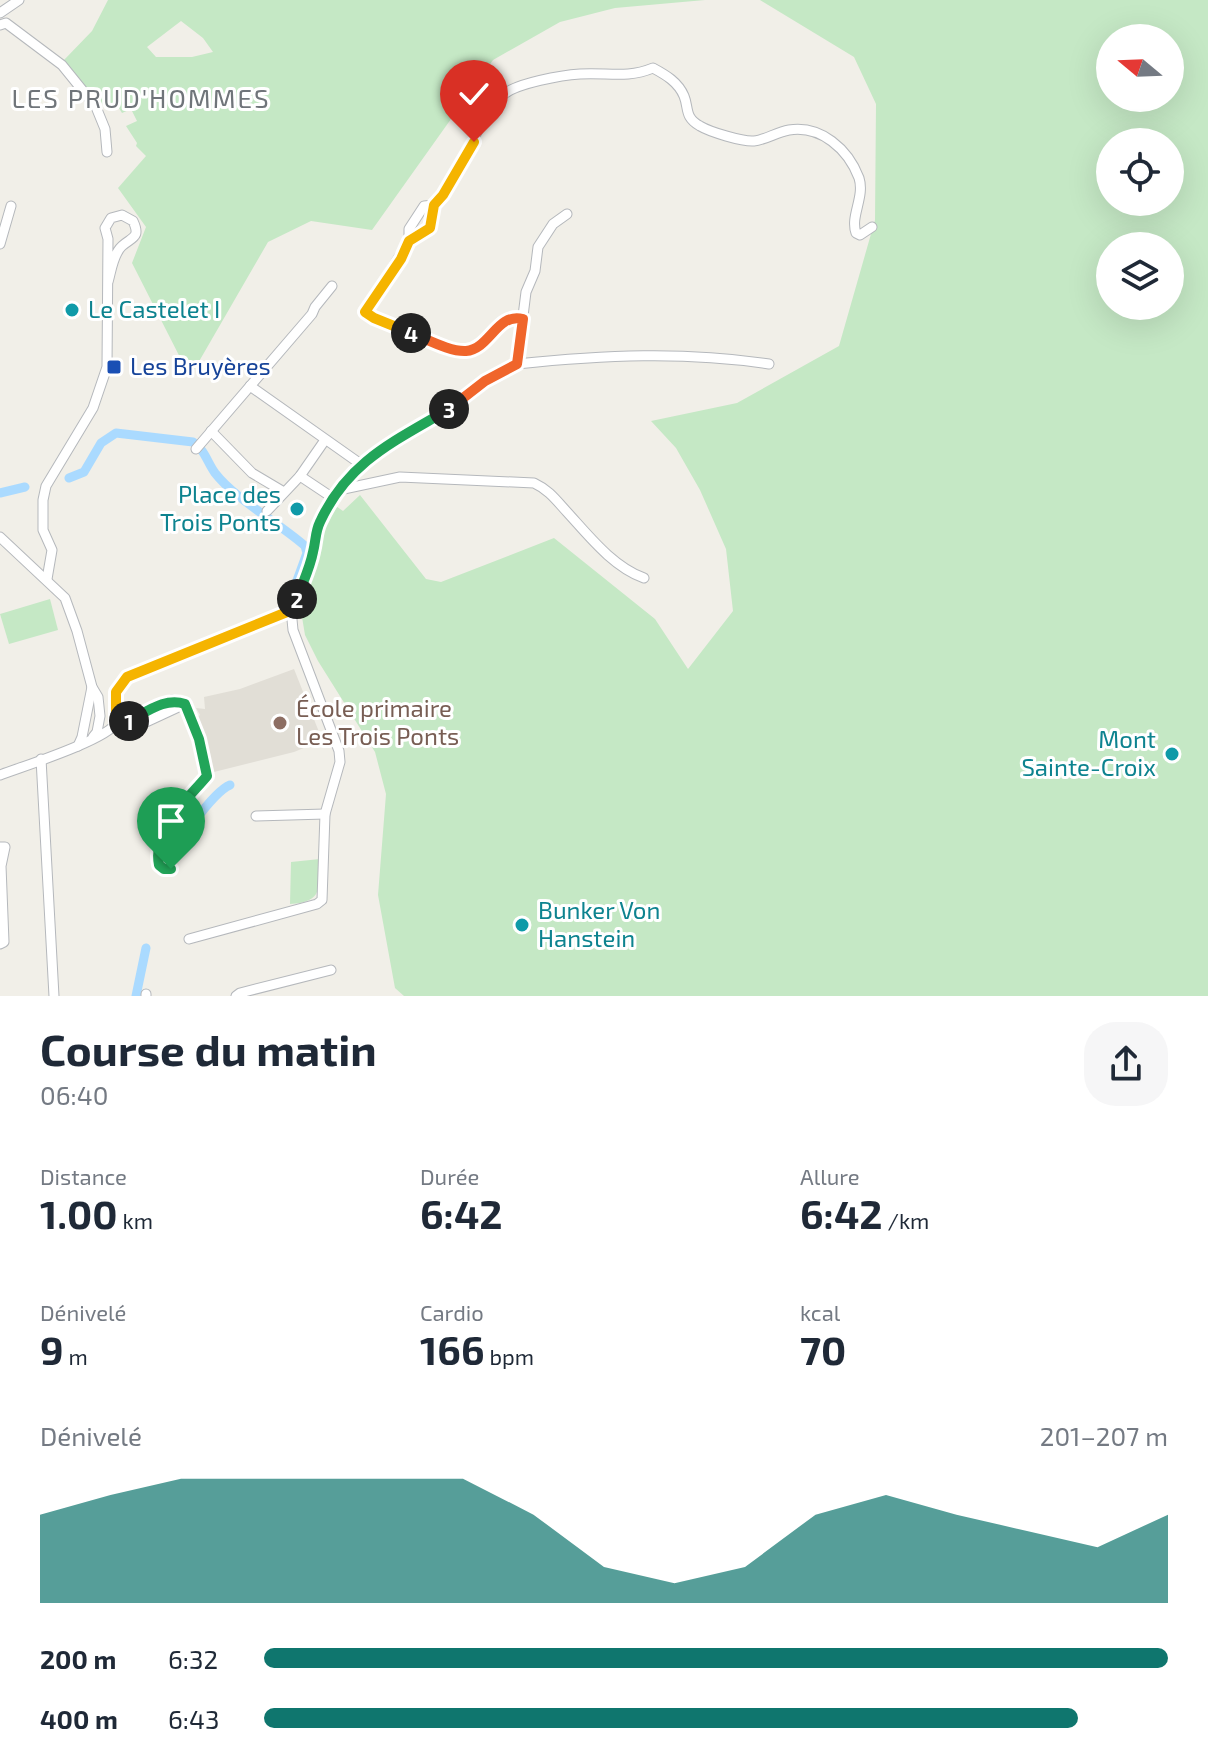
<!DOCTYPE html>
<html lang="fr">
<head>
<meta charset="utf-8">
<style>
  :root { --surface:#fff; --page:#f6f6f7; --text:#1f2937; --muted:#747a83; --accent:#0f766e }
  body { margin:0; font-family:"Exo 2",sans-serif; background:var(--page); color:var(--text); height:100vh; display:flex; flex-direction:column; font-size:30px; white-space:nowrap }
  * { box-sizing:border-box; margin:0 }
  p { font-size:26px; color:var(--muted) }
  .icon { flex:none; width:44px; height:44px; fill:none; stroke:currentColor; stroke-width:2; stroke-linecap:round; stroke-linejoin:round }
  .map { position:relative; height:996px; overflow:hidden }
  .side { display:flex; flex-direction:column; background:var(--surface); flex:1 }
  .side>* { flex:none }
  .needle { width:52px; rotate:289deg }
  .controls { position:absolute; left:1096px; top:24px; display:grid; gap:16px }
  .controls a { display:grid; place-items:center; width:88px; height:88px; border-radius:50%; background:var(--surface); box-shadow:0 8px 32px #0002; font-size:40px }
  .pin { position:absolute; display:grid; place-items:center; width:68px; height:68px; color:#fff; margin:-82px -34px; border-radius:50% 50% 50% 0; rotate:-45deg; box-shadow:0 0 8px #0007 }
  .pin .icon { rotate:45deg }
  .km { position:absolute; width:40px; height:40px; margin:-20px; border-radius:50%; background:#222; color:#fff; font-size:22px; line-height:40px; text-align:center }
  .round { display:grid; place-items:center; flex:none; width:84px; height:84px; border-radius:32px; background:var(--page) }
  .head { display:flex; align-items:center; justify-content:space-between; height:136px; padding:0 40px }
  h1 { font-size:44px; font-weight:700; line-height:60px }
  .figures { display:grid; grid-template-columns:repeat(3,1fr); gap:12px; height:136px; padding:8px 40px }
  .figures div { display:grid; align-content:center }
  .figures b { font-size:40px; font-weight:700 }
  .figures small { font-size:22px; font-weight:400 }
  .figures p { font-size:22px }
  .chart { height:224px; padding:16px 40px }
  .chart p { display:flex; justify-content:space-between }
  .chart svg { width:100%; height:144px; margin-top:8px; fill:var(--accent); opacity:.7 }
  ul { padding:0 40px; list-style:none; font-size:26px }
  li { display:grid; grid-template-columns:128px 96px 1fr; align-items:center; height:60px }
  li i { height:20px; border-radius:10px; background:var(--accent) }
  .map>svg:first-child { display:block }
  .education { fill:#e1ded6 }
  .green { fill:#c5e8c5; fill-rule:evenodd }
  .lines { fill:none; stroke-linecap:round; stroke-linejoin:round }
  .canal { stroke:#aadaff; stroke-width:9 }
  .minor-casing { stroke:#b5b8bc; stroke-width:11 }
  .minor { stroke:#fff; stroke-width:9 }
  .split-1-casing { stroke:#fff; stroke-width:16 }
  .split-2-casing { stroke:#fff; stroke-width:16 }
  .split-3-casing { stroke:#fff; stroke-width:16 }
  .split-4-casing { stroke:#fff; stroke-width:16 }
  .split-5-casing { stroke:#fff; stroke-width:16 }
  .split-1 { stroke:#22a559; stroke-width:10 }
  .split-2 { stroke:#f5b400; stroke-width:10 }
  .split-3 { stroke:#22a559; stroke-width:10 }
  .split-4 { stroke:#f0652b; stroke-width:10 }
  .split-5 { stroke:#f5b400; stroke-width:10 }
  .culture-dot { fill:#0f9aa8; stroke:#fff; stroke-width:3 }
  .transit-dot { fill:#1a4fb4; stroke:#fff; stroke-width:3 }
  .education-dot { fill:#8d6e63; stroke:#fff; stroke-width:3 }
  .labels { text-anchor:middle; stroke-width:6; stroke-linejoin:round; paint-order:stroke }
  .culture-label { font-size:24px; fill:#0d838f; stroke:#fff; text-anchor:start }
  .transit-label { font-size:24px; fill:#164399; stroke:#fff; text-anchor:start }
  .education-label { font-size:24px; fill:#785e54; stroke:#fff; text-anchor:start }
  .neighbourhood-label { font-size:26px; letter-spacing:2px; fill:#70757a; stroke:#fff }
</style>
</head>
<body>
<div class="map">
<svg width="1208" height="996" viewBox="0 0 1208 996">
  <rect width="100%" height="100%" fill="#f1efe8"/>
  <polygon class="education" points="294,669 321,737 316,743 294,752 210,773 196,718 200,715 196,708 205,709 204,697 240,689"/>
  <g class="green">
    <path d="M 108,0 L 705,0 L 615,8 L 560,22 L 493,60 L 372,230 L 311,221 L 268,242 L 190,377 L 132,263 L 146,227 L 118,188 L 146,156 L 136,146 L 137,143 L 126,126 L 137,121 L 131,109 L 122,113 L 117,105 L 106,108 L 97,98 L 89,95 L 64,60 L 92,31 ZM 181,21 L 203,38 L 213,52 L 192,57 L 156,57 L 147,47 Z"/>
    <path d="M 760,0 L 1208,0 L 1208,996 L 404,996 L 395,988 L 378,895 L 386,794 L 375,752 L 318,661 L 305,635 L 300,605 L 326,515 L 333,504 L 343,511 L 360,495 L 426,579 L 441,582 L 554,538 L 655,619 L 688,669 L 733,611 L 726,549 L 700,490 L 676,448 L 651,421 L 737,403 L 839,346 L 875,220 L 876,104 L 854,57 ZM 1110,38 L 1170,38 L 1170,98 L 1110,98 ZM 1110,142 L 1170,142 L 1170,202 L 1110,202 ZM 1110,246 L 1170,246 L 1170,306 L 1110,306 Z"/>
    <polygon points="50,599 58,630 9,644 0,614"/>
    <path d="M 320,859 C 318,887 325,902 290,904 L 291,862 Z"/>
  </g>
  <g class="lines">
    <g class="canal">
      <path d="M 69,478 L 84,472 L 101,443 L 116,433 L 193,442 C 205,450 207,462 215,473 C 235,499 279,523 305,546 L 307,553 L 291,597"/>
      <polyline points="0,493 25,487"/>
      <path d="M 167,867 C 172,849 213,792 230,785"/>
      <polyline points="136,996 146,948"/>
    </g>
    <defs>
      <g id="minor">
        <polyline points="0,13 19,0"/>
        <polyline points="0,25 6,23 62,65 96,107 105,129 107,152"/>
        <polyline points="409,241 409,229 424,206 434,205"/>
        <polyline points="0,244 11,206"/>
        <path d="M 523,319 C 501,313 494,338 478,348 C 460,358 382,324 365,312 L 409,241 L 430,228 L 431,211 L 443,195 C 457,171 485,111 503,95 C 516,83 563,75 580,74 C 607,72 626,79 653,68 C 666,75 678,82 684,96 C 689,108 684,117 700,126 C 710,132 743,142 754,141 C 765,140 777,132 789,130 C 821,125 848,149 859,178 C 865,197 850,216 856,233 L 860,235 L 872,227"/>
        <polyline points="517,364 526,292 535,271 538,247 553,224 567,214"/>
        <polyline points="250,386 362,465"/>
        <polyline points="211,431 252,473 284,492"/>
        <polyline points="196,449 312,314 315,307 332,286"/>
        <polyline points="300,476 333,498"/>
        <path d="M 339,490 L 400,477 L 534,483 C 549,490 556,500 567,512 C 589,536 613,567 644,578"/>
        <polyline points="267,511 300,476 325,440"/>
        <polyline points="0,537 65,598 77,631 92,687 98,697 100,716 97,732 93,737"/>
        <path d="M 47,579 L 52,550 L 43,530 L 43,500 L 46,486 L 93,408 L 107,367 L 108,239 L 105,228 L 111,218 L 122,215 L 133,221 C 141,238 132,237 122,246 C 113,254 111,272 108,282"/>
        <polyline points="116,723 129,730 185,704"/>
        <polyline points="119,726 165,702 172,700 185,704"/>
        <polyline points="78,746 82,737 92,687"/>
        <polyline points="41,759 54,996"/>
        <path d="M 0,775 C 21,767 107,740 116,723 C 120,714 115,701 116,692 L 127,677 L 291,609 L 296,602 C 301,586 308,571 313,555 C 315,545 314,535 318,525 C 345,462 396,441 451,409 C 476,393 488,377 517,364 C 602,355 685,351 769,364"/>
        <polyline points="256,816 325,814"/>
        <polyline points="0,847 5,847 1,866 4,942 0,944"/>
        <polyline points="171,869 164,869 159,865 157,847 160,837 207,776 195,727 185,704"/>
        <polyline points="189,939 317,904 322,900 325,814 340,762 339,751 293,630 291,609"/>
        <polyline points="146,994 146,996"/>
        <polyline points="236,996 240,993 331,970"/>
      </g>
    </defs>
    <use href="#minor" class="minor-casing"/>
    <use href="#minor" class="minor"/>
  </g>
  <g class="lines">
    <defs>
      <path id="split-1" d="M 129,721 C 147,712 165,697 185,704 L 199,739 L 207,776 C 186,801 152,830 159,865 L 164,869 L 171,869"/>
      <polyline id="split-2" points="129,721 119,726 116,723 116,692 127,677 287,612 297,599"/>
      <path id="split-3" d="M 297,599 C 302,584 310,568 313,552 C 316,541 315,532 320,522 C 348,461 395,441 449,409"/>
      <path id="split-4" d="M 411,333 C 427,339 450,352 466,351 C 490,349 497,312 523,319 L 517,364 L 485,381 L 449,409"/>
      <polyline id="split-5" points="411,333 374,318 365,312 401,259 409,241 430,228 434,205 443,195 474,142"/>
    </defs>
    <use href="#split-1" class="split-1-casing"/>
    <use href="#split-2" class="split-2-casing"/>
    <use href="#split-3" class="split-3-casing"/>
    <use href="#split-4" class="split-4-casing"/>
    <use href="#split-5" class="split-5-casing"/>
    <use href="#split-1" class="split-1"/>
    <use href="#split-2" class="split-2"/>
    <use href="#split-3" class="split-3"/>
    <use href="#split-4" class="split-4"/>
    <use href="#split-5" class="split-5"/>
  </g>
  <g class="culture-dot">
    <circle cx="72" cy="310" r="8"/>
    <circle cx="297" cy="509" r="8"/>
    <circle cx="1172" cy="754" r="8"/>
    <circle cx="522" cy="925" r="8"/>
  </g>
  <rect class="transit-dot" x="106" y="359" width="16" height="16" rx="4"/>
  <circle class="education-dot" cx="280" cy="723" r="8"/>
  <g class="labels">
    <g class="culture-label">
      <text x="88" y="318">Le Castelet I</text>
      <text x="281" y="503" text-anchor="end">Place des<tspan x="281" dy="28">Trois Ponts</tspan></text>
      <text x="1156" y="748" text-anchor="end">Mont<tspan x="1156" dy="28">Sainte-Croix</tspan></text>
      <text x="538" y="919">Bunker Von<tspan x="538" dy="28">Hanstein</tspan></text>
    </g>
    <g class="transit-label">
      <text x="130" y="375">Les Bruyères</text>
    </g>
    <g class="education-label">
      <text x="296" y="717">École primaire<tspan x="296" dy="28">Les Trois Ponts</tspan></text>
    </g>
    <g class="neighbourhood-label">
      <text x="141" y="108">LES PRUD'HOMMES</text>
    </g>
  </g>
</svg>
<div class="controls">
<a><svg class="needle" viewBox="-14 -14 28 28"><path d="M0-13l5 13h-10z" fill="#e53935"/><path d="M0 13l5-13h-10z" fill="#747a83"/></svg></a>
<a><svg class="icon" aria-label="locate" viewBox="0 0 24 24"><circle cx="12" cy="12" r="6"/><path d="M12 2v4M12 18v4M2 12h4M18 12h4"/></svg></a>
<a><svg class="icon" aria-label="layers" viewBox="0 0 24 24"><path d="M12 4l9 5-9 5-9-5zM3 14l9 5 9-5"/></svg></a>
</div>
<div class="pin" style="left:171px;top:869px;background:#1e9e55"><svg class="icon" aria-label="arrive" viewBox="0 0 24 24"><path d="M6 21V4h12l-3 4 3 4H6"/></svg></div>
<div class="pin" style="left:474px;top:142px;background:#d93025"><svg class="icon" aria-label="check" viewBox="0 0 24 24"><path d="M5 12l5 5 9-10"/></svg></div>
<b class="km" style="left:129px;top:721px">1</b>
<b class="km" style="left:297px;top:599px">2</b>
<b class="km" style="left:449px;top:409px">3</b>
<b class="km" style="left:411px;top:333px">4</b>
</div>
<section class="side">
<div class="head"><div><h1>Course du matin</h1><p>06:40</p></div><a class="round"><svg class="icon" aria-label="share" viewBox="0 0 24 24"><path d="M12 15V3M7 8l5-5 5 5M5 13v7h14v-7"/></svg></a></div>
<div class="figures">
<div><p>Distance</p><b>1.00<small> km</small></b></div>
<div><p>Durée</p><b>6:42</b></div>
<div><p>Allure</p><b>6:42<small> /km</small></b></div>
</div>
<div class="figures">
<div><p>Dénivelé</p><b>9<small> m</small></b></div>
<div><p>Cardio</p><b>166<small> bpm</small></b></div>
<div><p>kcal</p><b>70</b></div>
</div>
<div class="chart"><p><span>Dénivelé</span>201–207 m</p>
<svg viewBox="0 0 160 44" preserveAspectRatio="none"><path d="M0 44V17L10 11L20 6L30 6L40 6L50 6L60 6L70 17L80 33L90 38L100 33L110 17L120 11L130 17L140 22L150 27L160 17V44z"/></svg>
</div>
<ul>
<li><b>200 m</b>6:32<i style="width:100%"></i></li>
<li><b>400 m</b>6:43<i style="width:90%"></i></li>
</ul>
</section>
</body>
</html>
